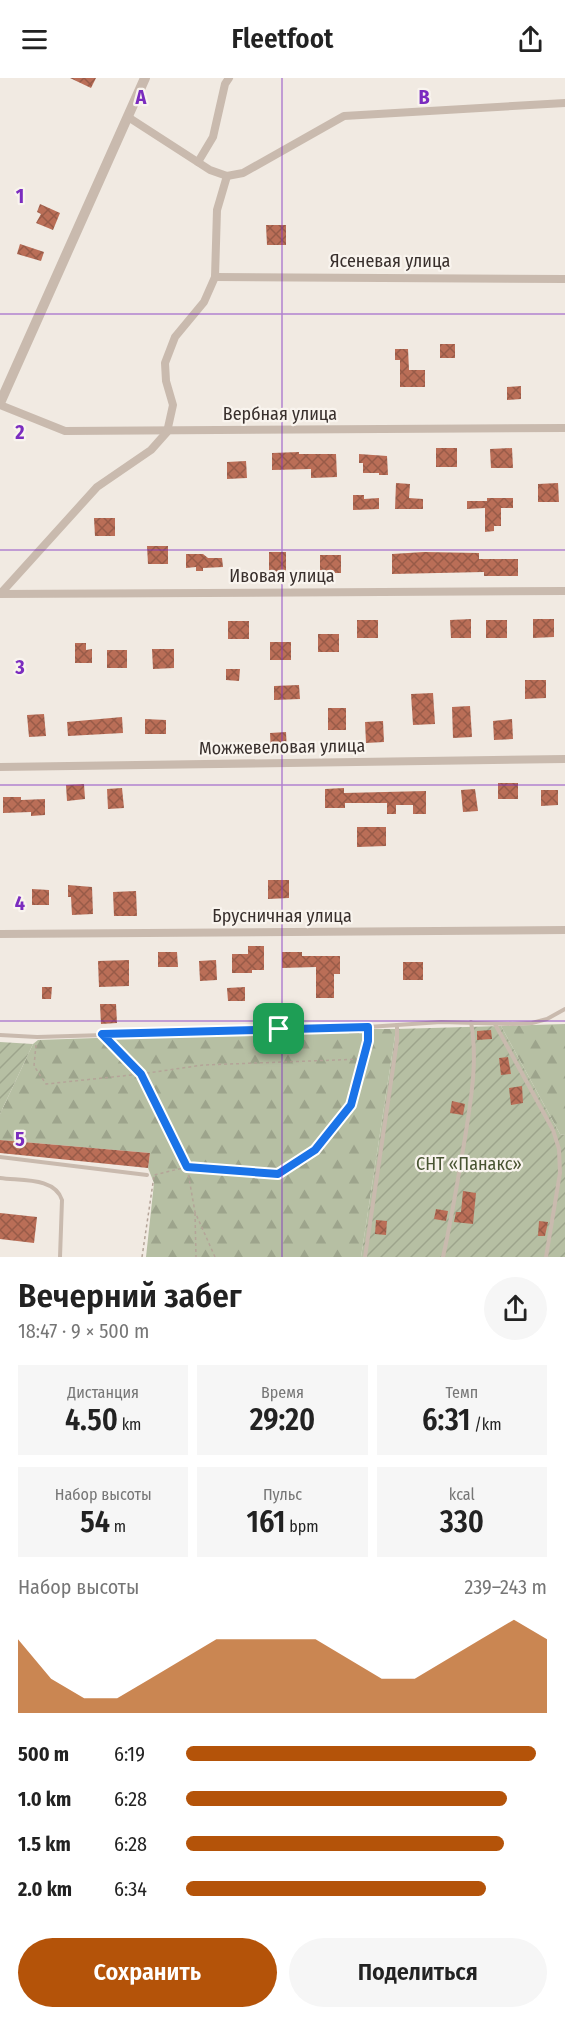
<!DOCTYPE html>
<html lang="ru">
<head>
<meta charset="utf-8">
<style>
  :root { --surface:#fff; --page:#f6f6f6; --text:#222; --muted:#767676; --accent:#b45309 }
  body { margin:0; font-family:"Fira Sans Condensed",sans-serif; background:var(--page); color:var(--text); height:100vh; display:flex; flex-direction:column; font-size:22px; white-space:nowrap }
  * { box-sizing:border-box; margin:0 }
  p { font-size:20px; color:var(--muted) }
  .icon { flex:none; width:33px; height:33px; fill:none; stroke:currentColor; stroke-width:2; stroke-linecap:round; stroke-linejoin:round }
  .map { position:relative; height:1179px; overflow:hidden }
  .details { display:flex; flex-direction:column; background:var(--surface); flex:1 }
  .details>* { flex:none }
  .pin { position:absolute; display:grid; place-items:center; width:51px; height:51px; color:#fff; margin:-26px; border-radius:12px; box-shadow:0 3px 9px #0006 }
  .round { display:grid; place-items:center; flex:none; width:63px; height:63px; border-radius:32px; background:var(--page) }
  .head { display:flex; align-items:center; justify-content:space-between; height:102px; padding:0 18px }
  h1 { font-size:33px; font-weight:600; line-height:45px }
  .figures { display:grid; grid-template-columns:repeat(3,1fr); gap:9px; height:102px; padding:6px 18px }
  .figures div { display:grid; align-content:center; border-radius:0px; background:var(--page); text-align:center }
  .figures b { font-size:30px; font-weight:600 }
  .figures small { font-size:16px; font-weight:400 }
  .figures p { font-size:16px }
  .chart { height:168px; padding:12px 18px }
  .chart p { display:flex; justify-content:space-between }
  .chart svg { width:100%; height:108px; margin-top:6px; fill:var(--accent); opacity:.7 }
  .button { display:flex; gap:12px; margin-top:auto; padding:12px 18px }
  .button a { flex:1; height:69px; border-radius:36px; background:var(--accent); color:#fff; font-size:24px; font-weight:600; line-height:69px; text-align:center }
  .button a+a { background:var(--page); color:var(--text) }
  ul { padding:0 18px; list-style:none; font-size:20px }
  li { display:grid; grid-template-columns:96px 72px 1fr; align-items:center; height:45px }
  li i { height:15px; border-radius:8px; background:var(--accent) }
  header { display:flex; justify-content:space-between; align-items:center; height:78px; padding:0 18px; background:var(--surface); font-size:27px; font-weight:600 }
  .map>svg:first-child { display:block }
  .forest { fill:url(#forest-firs) }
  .garden { fill:url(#garden-furrows) }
  .building { fill:url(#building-cross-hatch) }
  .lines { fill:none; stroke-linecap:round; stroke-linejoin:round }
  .path { stroke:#b4a498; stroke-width:1.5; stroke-dasharray:3 3; stroke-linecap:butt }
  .service { stroke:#c9baae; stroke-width:4 }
  .minor { stroke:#c9baae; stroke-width:8 }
  .tertiary { stroke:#c9baae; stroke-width:10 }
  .route-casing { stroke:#fff; stroke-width:12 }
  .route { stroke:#1a73e8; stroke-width:8 }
  .grid { fill:none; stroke:#7b2cbf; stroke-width:1.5; stroke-opacity:0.55 }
  .labels { text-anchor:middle; stroke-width:4.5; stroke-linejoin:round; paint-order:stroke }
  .street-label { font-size:18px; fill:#382f2c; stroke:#f9f4ee }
  .park-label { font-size:18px; fill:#485432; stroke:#f9f4ee }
  .grid-label { font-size:20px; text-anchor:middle; font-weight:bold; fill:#7b2cbf; stroke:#f9f4ee; stroke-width:4.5; stroke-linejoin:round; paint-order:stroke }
</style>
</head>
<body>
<header><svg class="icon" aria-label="menu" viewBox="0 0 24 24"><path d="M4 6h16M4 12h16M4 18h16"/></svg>Fleetfoot<svg class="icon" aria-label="share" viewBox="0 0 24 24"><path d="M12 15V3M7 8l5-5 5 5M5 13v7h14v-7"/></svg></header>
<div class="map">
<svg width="565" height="1179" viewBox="0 0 565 1179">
  <defs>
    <pattern id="forest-firs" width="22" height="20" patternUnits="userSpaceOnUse" patternTransform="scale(1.5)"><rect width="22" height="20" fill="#b6bfa3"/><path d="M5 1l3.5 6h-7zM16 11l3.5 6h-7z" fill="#9da48c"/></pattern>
    <pattern id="garden-furrows" width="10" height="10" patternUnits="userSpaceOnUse" patternTransform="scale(1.5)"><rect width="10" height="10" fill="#b6bfa3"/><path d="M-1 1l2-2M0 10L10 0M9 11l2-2" fill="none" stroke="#9da48c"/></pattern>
    <pattern id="building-cross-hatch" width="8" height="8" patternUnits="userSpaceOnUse" patternTransform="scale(1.5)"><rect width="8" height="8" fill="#ba6e57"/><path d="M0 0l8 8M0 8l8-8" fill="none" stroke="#985b48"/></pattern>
  </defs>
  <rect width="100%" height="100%" fill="#f1eae2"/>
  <g class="forest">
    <polygon points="565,946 565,1057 560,1056 501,948"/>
    <polygon points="362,951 396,951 361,1179 146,1179 154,1105 148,1090 150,1075 0,1062 0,1036 33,966 38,962"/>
  </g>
  <g class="garden">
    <polygon points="501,948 560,1056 565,1057 565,1179 361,1179 396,951"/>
    <polygon points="0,964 33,966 0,1036"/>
  </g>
  <g class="building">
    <polygon points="70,0 96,0 91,10"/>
    <polygon points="40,126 60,135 53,152 36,145 41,136 37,134"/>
    <polygon points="266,147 286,147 286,167 267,167"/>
    <polygon points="20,166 44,174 41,183 17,176"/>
    <rect x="440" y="266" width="15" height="14"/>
    <polygon points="395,271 408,271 409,292 425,292 425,309 400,309 400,282 395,282"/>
    <polygon points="521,308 521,321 507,322 507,309"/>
    <rect x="436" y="370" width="21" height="19"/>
    <polygon points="512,370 513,390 491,390 490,371"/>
    <polygon points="299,374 299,376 336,376 337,399 311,400 311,391 272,392 272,375"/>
    <polygon points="359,376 387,378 388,397 379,397 379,395 363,395 363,385 359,385"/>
    <polygon points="246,383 247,400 227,401 227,384"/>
    <polygon points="396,405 410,406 409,420 423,421 423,431 395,431"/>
    <polygon points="558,405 559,424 538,424 538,406"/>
    <polygon points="353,417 364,417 364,421 379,420 379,431 353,432"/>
    <polygon points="487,420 513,420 513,430 501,430 501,448 494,448 494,453 485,454 485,430 467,431 467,423 487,423"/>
    <polygon points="94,440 115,440 115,458 95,458"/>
    <polygon points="147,468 168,468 168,486 148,486"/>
    <rect x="269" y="474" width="17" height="20"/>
    <polygon points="424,474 479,475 479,481 518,481 518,498 484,498 484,494 392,496 392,476"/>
    <polygon points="186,476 203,476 208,480 222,480 223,489 203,490 203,493 196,493 196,489 186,490"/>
    <rect x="320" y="477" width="21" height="18"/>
    <polygon points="471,541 471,560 451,560 450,542"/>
    <polygon points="533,541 554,541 554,559 533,560"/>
    <rect x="357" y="542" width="21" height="18"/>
    <rect x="486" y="542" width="21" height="18"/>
    <rect x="228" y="543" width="21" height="18"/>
    <rect x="318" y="556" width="21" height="18"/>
    <rect x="270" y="564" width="21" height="18"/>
    <polygon points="75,565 86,565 86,572 92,571 92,585 75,585"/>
    <polygon points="152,571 174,571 174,590 153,591"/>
    <rect x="107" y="572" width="20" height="18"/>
    <polygon points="226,591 240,591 239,603 226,602"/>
    <polygon points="525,602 546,602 546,620 525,621"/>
    <polygon points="299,607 300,621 274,622 274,608"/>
    <polygon points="433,615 435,646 413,647 411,616"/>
    <polygon points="470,628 472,659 453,660 452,629"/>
    <rect x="328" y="630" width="18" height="22"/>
    <polygon points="44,636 46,658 29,659 27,637"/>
    <polygon points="122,639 123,655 68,658 67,644"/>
    <polygon points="145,641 166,642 166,656 145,656"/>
    <polygon points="512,641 513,661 494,662 493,643"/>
    <polygon points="383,643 384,664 366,665 365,644"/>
    <polygon points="286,654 287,674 271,675 270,655"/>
    <rect x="498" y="705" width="20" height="16"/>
    <polygon points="84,706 85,721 67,723 66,707"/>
    <polygon points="122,710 124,730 108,731 107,711"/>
    <polygon points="344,710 344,715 426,713 426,736 413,736 413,727 396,727 396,736 387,736 387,725 345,725 345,730 325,730 325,711"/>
    <polygon points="475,711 478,733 463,734 461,712"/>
    <polygon points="541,712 558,712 558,727 541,728"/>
    <polygon points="3,719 21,719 21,722 45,721 45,737 31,738 31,734 3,735"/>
    <polygon points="357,749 386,749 386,768 357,769"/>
    <polygon points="268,802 289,802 289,820 268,821"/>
    <polygon points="68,807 92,809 93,836 72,837 71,819 68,819"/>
    <polygon points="32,811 49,812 49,827 32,827"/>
    <polygon points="136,813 137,838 114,838 113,814"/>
    <polygon points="248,868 264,868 264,892 252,892 252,895 232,895 232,876 248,876"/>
    <polygon points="158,874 177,874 178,889 158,889"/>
    <polygon points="282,874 302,874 302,878 340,878 340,896 334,896 334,920 316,920 316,889 282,890"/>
    <polygon points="129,882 129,908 99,909 98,883"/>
    <polygon points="216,882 217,902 200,903 199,883"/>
    <rect x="403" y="884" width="20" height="18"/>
    <polygon points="42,909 52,909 51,921 42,921"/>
    <polygon points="245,909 245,923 228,923 227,910"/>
    <polygon points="100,926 116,926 117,945 101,946"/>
    <polygon points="491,952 492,961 477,962 477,953"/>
    <polygon points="508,979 511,996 501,997 499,980"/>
    <polygon points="522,1008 523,1025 511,1027 509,1010"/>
    <polygon points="452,1023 465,1026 463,1037 450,1035"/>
    <polygon points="0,1062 150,1075 148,1090 0,1075"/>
    <polygon points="463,1113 476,1115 473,1146 454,1144 456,1134 461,1134"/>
    <polygon points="436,1131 448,1133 446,1143 434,1141"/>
    <polygon points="0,1135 37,1139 34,1165 0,1161"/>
    <polygon points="376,1142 387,1143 386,1157 375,1156"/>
    <polygon points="539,1143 548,1144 545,1158 538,1158"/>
  </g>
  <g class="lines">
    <g class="path">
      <polyline points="109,963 141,996 187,1089 154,1097"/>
      <polyline points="36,967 34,988 46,1006 141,996 203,987 363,981"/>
      <polyline points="195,1135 196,1179"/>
      <polyline points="142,1179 154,1098"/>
      <polyline points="215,1179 195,1134 187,1089 278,1096 315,1072 351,1027 368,963 368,955"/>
    </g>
    <g class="service">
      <polyline points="495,946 553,1052 559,1071 560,1095 546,1179"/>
      <polyline points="0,957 37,959 368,949 441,944 513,946 532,945 547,941 565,931"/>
      <polyline points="0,1079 147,1097"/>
      <path d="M 0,1100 C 21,1103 55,1099 62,1122 L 60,1179"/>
      <polyline points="365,1179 397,963 397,947"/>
      <path d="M 443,1179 C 452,1139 458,1100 465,1060 C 471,1021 478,983 471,944"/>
    </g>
    <g class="minor">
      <polyline points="128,39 210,92 227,98 243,95 344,38 565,25"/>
      <polyline points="198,84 213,59 225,6 229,0"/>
      <polyline points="215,199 565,201"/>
      <polyline points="0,327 65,353 565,350"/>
      <polyline points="1,515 97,409 151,372 167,354 173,327 166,303 165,285 175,259 204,224 215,199 217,132 227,98"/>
      <polyline points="0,516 565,513"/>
      <polyline points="0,689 565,681"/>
      <polyline points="0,856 565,852"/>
    </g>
    <polyline class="tertiary" points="0,325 145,0"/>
  </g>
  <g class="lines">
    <defs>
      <polygon id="route" points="368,949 368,963 351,1027 315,1072 278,1096 187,1089 141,996 102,956"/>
    </defs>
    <use href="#route" class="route-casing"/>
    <use href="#route" class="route"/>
  </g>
  <path class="grid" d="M 282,0 L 282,1179M 0,236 L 565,236M 0,472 L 565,472M 0,707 L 565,707M 0,943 L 565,943"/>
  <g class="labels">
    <g class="street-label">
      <text x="390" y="189">Ясеневая улица</text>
      <text x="280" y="342">Вербная улица</text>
      <text x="282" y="504">Ивовая улица</text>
      <text transform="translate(282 669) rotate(-1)" y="6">Можжевеловая улица</text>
      <text x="282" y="844">Брусничная улица</text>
    </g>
    <g class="park-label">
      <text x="469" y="1092">СНТ «Панакс»</text>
    </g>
  </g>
  <g class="grid-label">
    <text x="141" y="26">A</text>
    <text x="424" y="26">B</text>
    <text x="20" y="125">1</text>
    <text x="20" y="361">2</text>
    <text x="20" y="596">3</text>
    <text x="20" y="832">4</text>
    <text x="20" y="1068">5</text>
  </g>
</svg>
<div class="pin" style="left:279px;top:951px;background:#1e9e55"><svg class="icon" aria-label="arrive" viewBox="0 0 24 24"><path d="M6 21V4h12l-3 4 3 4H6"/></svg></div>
</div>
<section class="details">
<div class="head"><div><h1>Вечерний забег</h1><p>18:47 · 9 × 500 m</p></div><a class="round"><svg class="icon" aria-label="share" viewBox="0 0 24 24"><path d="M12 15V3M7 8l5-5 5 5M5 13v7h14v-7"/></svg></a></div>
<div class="figures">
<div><p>Дистанция</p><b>4.50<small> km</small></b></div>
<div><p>Время</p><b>29:20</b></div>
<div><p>Темп</p><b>6:31<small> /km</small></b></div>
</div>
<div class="figures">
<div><p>Набор высоты</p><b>54<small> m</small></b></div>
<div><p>Пульс</p><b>161<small> bpm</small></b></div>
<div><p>kcal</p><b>330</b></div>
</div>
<div class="chart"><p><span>Набор высоты</span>239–243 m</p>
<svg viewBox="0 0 160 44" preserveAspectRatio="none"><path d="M0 44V14L10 30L20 38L30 38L40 30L50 22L60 14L70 14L80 14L90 14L100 22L110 30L120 30L130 22L140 14L150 6L160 14V44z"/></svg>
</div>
<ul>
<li><b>500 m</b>6:19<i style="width:97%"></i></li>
<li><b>1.0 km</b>6:28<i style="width:89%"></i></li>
<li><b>1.5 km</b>6:28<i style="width:88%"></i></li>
<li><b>2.0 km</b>6:34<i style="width:83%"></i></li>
</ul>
<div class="button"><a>Сохранить</a><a>Поделиться</a></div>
</section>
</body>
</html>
